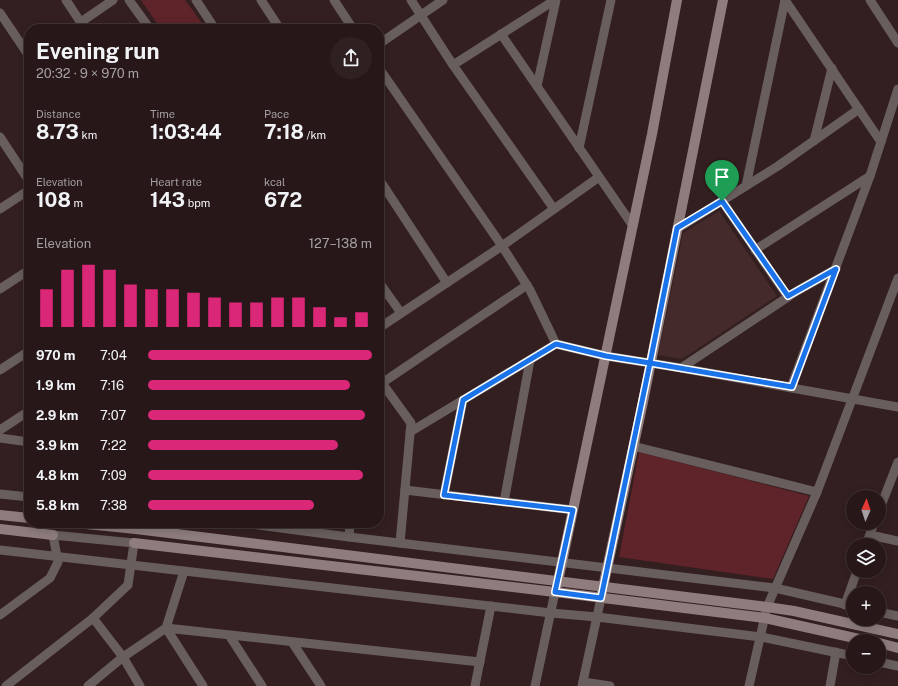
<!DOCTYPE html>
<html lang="en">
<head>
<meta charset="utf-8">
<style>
  :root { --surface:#271718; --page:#2f2021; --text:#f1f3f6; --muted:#a49fa2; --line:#433637; --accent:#db2777 }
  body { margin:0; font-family:"Public Sans",sans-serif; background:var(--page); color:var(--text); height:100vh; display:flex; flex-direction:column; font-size:15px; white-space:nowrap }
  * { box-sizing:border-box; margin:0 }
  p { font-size:13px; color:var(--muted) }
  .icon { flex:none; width:22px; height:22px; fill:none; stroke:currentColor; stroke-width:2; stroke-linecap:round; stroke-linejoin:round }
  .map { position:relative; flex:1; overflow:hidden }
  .sheet { position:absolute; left:24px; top:24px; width:360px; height:504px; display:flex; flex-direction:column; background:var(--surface); border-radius:16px; box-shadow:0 2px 10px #0003,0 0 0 1px var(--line) }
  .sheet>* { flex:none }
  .needle { width:26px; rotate:3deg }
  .controls { position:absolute; left:846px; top:490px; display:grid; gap:8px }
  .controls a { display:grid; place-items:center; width:40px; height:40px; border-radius:50%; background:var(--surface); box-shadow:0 2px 10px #0003,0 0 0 1px var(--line); font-size:20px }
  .pin { position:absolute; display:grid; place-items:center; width:34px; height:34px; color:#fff; margin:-41px -17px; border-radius:50% 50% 50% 0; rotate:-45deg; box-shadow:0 0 4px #0007 }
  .pin .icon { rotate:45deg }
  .round { display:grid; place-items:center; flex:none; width:42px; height:42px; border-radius:21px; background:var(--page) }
  .headline { display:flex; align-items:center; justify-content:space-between; height:68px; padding:0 12px }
  h1 { font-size:22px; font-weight:700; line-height:30px }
  .stats { display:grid; grid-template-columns:repeat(3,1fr); gap:6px; height:68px; padding:4px 12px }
  .stats div { display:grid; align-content:center }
  .stats b { font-size:20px; font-weight:700 }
  .stats small { font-size:11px; font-weight:400 }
  .stats p { font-size:11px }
  .chart { height:112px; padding:8px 12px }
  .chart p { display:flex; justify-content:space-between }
  .chart svg { width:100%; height:72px; margin-top:4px; stroke:var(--accent); stroke-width:6 }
  ul { padding:0 12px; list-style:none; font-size:13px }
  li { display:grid; grid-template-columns:64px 48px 1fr; align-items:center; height:30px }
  li i { height:10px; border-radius:5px; background:var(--accent) }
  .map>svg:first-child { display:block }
  .built { fill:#452a2b }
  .green { fill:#5f2429 }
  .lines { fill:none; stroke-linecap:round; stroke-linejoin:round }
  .street { stroke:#695e5e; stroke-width:9 }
  .secondary { stroke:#8f7d7d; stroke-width:10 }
  .route-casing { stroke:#fff; stroke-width:8 }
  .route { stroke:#1a73e8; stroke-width:5 }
</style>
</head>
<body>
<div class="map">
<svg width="898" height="686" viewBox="0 0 898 686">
  <rect width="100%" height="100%" fill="#341f20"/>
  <polygon class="built" points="719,211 777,296 682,359 658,355 683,233"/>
  <g class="green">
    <polygon points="141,0 185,0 206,29 161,29"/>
    <polygon points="639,452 809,496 773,579 619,557"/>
  </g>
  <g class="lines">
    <g class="street">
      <polyline points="66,0 85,29"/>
      <polyline points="129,0 150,29"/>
      <polyline points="196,0 215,29"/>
      <polyline points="261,0 280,29"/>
      <polyline points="334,0 353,29"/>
      <polyline points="411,0 453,65 555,0"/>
      <polyline points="785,0 881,142"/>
      <polyline points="870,0 898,43"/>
      <polyline points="0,13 29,56"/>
      <polyline points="81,22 113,0"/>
      <polyline points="501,34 633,226"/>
      <polyline points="379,44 443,0"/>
      <polyline points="453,65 554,209"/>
      <polyline points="379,68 502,246 530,290 556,344"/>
      <polyline points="537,86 556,0"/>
      <polyline points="0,137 29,181"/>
      <polyline points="814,141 832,68"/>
      <polyline points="579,148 611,0"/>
      <polyline points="379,179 447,283"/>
      <polyline points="746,186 785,0"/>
      <polyline points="722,201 788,297"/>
      <polyline points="0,209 29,190"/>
      <polyline points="677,229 778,166 859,109"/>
      <polyline points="755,250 870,176"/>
      <polyline points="379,282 401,313"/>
      <polyline points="0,289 29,270"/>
      <polyline points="379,328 502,246 599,177"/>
      <polyline points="681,368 797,291 836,269"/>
      <polyline points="0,370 29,351"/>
      <polyline points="382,383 411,423 400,543"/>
      <polyline points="379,385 527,285"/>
      <polyline points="791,387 870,176 898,89"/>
      <polyline points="0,430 29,411"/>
      <polyline points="410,432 556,344 606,356 681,368 898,407"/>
      <polyline points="0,438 29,442"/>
      <polyline points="633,446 817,492 898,278"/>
      <polyline points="405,490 573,510"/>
      <polyline points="0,494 29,497"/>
      <polyline points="444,495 463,400"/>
      <polyline points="504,502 530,360"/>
      <polyline points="879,511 898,462"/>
      <polyline points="243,523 349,537 775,588 853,606"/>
      <polyline points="870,535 898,541"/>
      <polyline points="349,537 350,523"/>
      <polyline points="866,545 874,523"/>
      <polyline points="0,550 551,613 597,617 761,637 853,656"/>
      <polyline points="845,605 857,571"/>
      <polyline points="879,612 898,616"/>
      <polyline points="0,615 50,578 58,562 53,535 134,543 128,585 93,618"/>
      <polyline points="229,635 262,686"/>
      <polyline points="292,642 321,686"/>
      <polyline points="879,662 898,666"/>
      <polyline points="583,682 610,686"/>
      <polyline points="6,686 93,618 123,657 88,686"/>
      <polyline points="140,686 123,657 166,628 184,571"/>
      <polyline points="203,686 166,628 480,662"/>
      <polyline points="475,686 491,606"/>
      <polyline points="535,686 555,592"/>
      <polyline points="582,686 601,598"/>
      <polyline points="749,686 767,607 817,492"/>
      <polyline points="830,686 836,652"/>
    </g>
    <g class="secondary">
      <polyline points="0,515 29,518"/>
      <polyline points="76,523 136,529 767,607 794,611 898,634"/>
      <polyline points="0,529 53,535"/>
      <polyline points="134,543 555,592 765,618 868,641"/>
      <polyline points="557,586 652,134 677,0"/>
      <polyline points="602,592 643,402 723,0"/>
      <polyline points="879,643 898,648"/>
    </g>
  </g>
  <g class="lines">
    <defs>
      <polyline id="route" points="722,201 677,228 650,363 606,356 556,344 463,400 444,495 573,510 555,592 601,598 650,363 792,387 836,269 788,296 722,201"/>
    </defs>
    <use href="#route" class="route-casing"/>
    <use href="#route" class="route"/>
  </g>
</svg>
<div class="controls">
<a><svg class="needle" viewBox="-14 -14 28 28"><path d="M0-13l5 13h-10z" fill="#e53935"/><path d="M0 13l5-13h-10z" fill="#a49fa2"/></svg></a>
<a><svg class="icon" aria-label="layers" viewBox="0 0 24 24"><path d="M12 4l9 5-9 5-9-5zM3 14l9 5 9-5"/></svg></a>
<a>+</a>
<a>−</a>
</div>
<div class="pin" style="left:722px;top:201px;background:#1e9e55"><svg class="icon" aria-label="arrive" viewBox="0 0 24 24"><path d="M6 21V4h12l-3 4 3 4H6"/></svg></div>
<section class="sheet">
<div class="headline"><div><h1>Evening run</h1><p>20:32 · 9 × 970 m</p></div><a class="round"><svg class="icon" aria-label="share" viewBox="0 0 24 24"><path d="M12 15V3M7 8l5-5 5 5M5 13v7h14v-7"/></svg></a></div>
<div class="stats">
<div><p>Distance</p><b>8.73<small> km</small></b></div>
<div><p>Time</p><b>1:03:44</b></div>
<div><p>Pace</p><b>7:18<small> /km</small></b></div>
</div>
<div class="stats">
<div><p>Elevation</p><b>108<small> m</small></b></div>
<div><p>Heart rate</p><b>143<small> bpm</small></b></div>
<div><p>kcal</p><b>672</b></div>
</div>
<div class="chart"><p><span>Elevation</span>127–138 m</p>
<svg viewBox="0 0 160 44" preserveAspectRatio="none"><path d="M5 44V21M15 44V9M25 44V6M35 44V9M45 44V18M55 44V21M65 44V21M75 44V23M85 44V26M95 44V29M105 44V29M115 44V26M125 44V26M135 44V32M145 44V38M155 44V35"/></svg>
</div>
<ul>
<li><b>970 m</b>7:04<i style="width:100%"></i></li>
<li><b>1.9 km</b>7:16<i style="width:90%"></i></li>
<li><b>2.9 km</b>7:07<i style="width:97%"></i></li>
<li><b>3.9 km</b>7:22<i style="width:85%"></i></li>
<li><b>4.8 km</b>7:09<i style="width:96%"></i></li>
<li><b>5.8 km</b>7:38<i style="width:74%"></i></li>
</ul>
</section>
</div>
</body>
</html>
